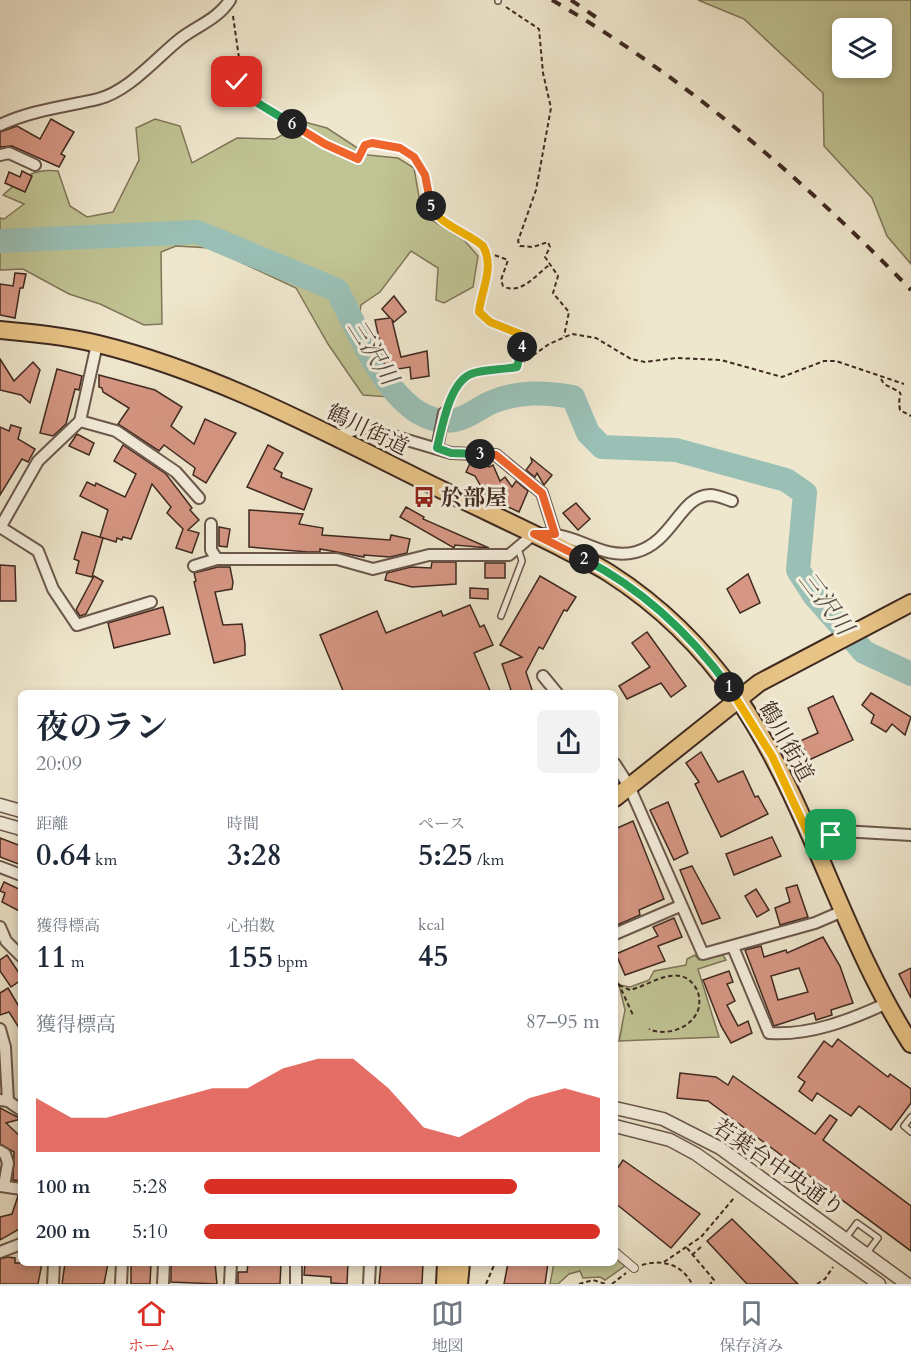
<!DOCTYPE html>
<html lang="ja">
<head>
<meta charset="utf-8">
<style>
  :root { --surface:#fff; --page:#f2f2f3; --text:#1f2937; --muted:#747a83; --line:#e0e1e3; --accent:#d93025 }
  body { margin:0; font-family:Cardo,"Noto Serif JP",serif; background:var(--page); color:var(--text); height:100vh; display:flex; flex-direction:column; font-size:22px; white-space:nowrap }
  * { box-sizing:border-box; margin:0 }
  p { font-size:20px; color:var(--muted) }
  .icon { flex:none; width:33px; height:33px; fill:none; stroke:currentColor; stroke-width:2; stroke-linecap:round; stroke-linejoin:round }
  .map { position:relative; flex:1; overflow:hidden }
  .drawer { position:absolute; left:18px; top:690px; width:600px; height:576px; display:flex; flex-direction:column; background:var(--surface); border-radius:9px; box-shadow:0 3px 9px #0003 }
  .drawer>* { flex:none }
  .tools { position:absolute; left:832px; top:18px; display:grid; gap:12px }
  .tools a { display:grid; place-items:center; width:60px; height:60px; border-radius:9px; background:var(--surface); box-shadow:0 3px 9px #0003; font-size:30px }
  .pin { position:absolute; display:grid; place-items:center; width:51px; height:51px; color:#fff; margin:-26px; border-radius:12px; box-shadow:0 3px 9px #0006 }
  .km { position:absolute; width:30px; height:30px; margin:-15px; border-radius:50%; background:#222; color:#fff; font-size:16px; line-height:30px; text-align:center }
  .round { display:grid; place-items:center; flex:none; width:63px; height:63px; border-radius:9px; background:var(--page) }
  .head { display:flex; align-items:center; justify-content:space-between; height:102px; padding:0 18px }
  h1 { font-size:33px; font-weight:700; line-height:45px }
  .figures { display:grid; grid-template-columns:repeat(3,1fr); gap:9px; height:102px; padding:6px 18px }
  .figures div { display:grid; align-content:center }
  .figures b { font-size:30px; font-weight:700 }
  .figures small { font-size:16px; font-weight:400 }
  .figures p { font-size:16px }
  .chart { height:168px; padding:12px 18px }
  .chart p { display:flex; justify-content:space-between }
  .chart svg { width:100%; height:108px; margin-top:6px; fill:var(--accent); opacity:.7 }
  ul { padding:0 18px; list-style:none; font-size:20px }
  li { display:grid; grid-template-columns:96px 72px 1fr; align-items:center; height:45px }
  li i { height:15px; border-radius:8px; background:var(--accent) }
  .dock { display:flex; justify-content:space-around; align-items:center; height:84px; border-top:2px solid var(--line); background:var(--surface); font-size:16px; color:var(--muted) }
  .dock a { display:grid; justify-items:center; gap:3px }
  .dock .active { color:var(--accent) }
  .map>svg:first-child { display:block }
  .green { fill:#c0c393; stroke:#80765a; stroke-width:1.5; fill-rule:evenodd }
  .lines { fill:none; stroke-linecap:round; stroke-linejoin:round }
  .river { stroke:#9ac0b6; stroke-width:24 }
  .building { fill:#d69683; stroke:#3f2921; stroke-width:1.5; fill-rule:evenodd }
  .service-casing { stroke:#6b584c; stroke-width:8 }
  .pedestrian-casing { stroke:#6b584c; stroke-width:10 }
  .minor-casing { stroke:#6b584c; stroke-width:14 }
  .tertiary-casing { stroke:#6b584c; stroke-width:15 }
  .primary-casing { stroke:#3f2921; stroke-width:20 }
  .path { stroke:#3f2921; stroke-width:2; stroke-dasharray:4.5 3; stroke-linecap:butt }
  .service { stroke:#f5efde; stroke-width:5 }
  .pedestrian { stroke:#f5efde; stroke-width:8 }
  .minor { stroke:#f5efde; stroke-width:10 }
  .tertiary { stroke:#f5efde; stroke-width:12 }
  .primary { stroke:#e8c486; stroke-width:16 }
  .rail { stroke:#3f2921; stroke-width:4; stroke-dasharray:10 10; stroke-linecap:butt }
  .split-1-casing { stroke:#fff; stroke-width:12 }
  .split-2-casing { stroke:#fff; stroke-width:12 }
  .split-3-casing { stroke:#fff; stroke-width:12 }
  .split-4-casing { stroke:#fff; stroke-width:12 }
  .split-5-casing { stroke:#fff; stroke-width:12 }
  .split-6-casing { stroke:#fff; stroke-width:12 }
  .split-7-casing { stroke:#fff; stroke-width:12 }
  .split-1 { stroke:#f5b400; stroke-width:8 }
  .split-2 { stroke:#22a559; stroke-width:8 }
  .split-3 { stroke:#f0652b; stroke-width:8 }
  .split-4 { stroke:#22a559; stroke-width:8 }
  .split-5 { stroke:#f5b400; stroke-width:8 }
  .split-6 { stroke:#f0652b; stroke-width:8 }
  .split-7 { stroke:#22a559; stroke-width:8 }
  .labels { text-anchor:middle; stroke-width:6; stroke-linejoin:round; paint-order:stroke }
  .street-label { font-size:22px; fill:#3f2921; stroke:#f5efde }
  .poi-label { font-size:22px; font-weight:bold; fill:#3f2921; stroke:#f5efde; text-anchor:start }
  .water-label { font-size:24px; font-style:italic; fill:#564f46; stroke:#f5efde }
</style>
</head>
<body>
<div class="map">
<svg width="911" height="1284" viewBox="0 0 911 1284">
  <rect width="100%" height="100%" fill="#efe7cd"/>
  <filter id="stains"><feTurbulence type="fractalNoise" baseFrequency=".00333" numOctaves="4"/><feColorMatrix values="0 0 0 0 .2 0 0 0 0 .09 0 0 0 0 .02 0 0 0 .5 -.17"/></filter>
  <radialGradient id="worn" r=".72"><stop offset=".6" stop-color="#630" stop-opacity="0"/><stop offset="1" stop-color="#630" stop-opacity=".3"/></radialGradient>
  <g class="green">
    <path d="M 698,0 L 911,0 L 911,264 L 887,236 L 872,198 L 824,146 L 823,93 L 744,19 ZM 882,28 L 882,68 L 843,68 L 843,28 Z"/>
    <path d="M 155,119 L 180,126 L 192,163 L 237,138 L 275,139 L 305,122 L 327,128 L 368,155 L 398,158 L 414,168 L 422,214 L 464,240 L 478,256 L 473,287 L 444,303 L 436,300 L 438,268 L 411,251 L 380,292 L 361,305 L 355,343 L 389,397 L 363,395 L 328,344 L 296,288 L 210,248 L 176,246 L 161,252 L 162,324 L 144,325 L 100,304 L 69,294 L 23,269 L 0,270 L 0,218 L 4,219 L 24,204 L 3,195 C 22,179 31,168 58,171 L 70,206 L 87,217 L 113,212 L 139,160 L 136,128 Z"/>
    <polygon points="695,955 699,960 723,955 726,960 698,969 719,1037 619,1041 625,1010 619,985 630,987 649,980 654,971 686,965 687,959"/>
    <polygon points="615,1257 625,1266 605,1280 600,1277 583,1278 580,1271 569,1274 558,1284 550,1284 554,1263 615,1263"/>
  </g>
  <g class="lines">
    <path class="river" d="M 0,241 L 197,232 L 337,290 C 359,331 396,431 455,420 C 468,418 480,407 492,402 C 519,391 545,392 573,397 L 588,433 L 602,447 L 676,450 L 786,480 L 805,493 L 798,570 L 814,595 L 864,652 L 911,674"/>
  </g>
  <g class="building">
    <polygon points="51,119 74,132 61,154 65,156 59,167 12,146 0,147 0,132 17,126 40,139"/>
    <polygon points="22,171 32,176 25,192 5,183 9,172 20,177"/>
    <polygon points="15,273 26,274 23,288 20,288 15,318 0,315 0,284 13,286"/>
    <polygon points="394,296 406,312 394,322 392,320 401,357 427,351 429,376 411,379 410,367 386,371 375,320 390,318 382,309"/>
    <polygon points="0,359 14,381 33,362 40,370 30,403 21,395 0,390"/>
    <polygon points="57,369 82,376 79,390 75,389 66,424 53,436 40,433"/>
    <polygon points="99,375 155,390 182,407 171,426 194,444 205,419 236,433 206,483 193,475 195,468 164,445 159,451 118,424 129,408 103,392 102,388 99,387"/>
    <polygon points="11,425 21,428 18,439 35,449 28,462 22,459 0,495 0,427 9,431"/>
    <polygon points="77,434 94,443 89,455 69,446"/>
    <polygon points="123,445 166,474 192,508 190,510 199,520 188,530 199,533 192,553 176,548 183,529 167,513 171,507 152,484 131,539 123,537 122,540 117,538 116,542 100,537 108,510 80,496 87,482 95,486 96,483 125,497 136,474 114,461"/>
    <polygon points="268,445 283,453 274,469 282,473 281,477 312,489 304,510 247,487"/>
    <polygon points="531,458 552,475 544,485 537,473 535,477 526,470 532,462"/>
    <polygon points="471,461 480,462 489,467 493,465 500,481 505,477 512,487 516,481 528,491 519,512 487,497 475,476 466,472"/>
    <polygon points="576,503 590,519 578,530 563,513"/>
    <polygon points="406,507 424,517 423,519 489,548 455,545 454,548 400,517"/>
    <polygon points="249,510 303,514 299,524 323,528 322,535 390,540 391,535 410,539 407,553 390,557 364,555 364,557 320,549 320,552 308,552 249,547"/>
    <polygon points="219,527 230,529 227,547 219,546"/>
    <polygon points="82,532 103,538 92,577 76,573 79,561 74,559"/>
    <polygon points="432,562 456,562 456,584 412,587 385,580 387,573 411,567 431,568"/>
    <rect x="485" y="563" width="20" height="15"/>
    <polygon points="0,565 15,566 16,601 0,601"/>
    <polygon points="218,567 230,567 233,582 232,589 215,592 223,625 242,624 245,644 245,655 214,663 194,582 196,581 194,573"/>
    <polygon points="748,574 760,603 740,613 727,589"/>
    <polygon points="94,576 103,581 86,614 80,616 76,610"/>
    <polygon points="540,576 576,597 567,611 564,610 543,649 539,647 526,672 533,693 512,693 502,664 522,657 500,645"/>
    <polygon points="470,588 488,589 488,599 470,598"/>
    <polygon points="470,605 480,627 484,625 493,645 474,653 491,693 344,693 320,635 377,611 386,633 441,611 443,616"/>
    <polygon points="163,607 170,634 114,648 108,623"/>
    <polygon points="647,632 686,686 671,697 661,683 627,699 619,686 650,667 632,643"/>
    <polygon points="871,693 911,717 905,735 892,724 886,732 871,723 874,715 862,705"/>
    <polygon points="833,696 853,740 809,760 800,741 818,733 808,708"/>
    <polygon points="701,752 718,782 743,771 755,797 758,796 768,814 721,837 695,784 699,782 686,763"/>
    <polygon points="668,802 688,853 674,860 650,810"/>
    <polygon points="633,821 664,899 639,910 640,915 615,926 615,829"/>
    <polygon points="772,837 781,856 734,875 726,854"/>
    <polygon points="0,838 21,846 21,865 0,857"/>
    <polygon points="692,866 720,918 702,924 680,870"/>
    <polygon points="4,882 21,890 21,912 2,902 5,893 0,891"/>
    <polygon points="797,885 808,917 780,925 775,908 790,902 786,888"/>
    <polygon points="756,889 769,910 757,917 745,896"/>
    <polygon points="674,918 682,937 658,946 665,961 625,975 616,954 658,936 653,927"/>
    <path d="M 823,937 L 840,966 L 853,1003 L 831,1010 L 832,1015 L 816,1020 L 814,1013 L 774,1026 L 745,950 L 761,946 L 764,957 L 786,950 L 787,953 ZM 799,968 L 808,992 L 778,1000 L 771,976 Z"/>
    <polygon points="7,955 21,976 21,980 11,987 0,971 0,960"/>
    <polygon points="911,968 911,998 899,974"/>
    <polygon points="729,971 733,982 727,984 735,1001 727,1005 738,1026 748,1021 752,1033 731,1043 721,1026 703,980"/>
    <polygon points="8,988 21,1010 21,1031 9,1012 0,1015 0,993"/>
    <polygon points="838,1039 888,1077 890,1074 911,1089 911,1103 891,1130 859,1106 851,1116 817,1093 812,1101 799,1091 805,1082 798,1077 824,1041 832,1047"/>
    <polygon points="680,1073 716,1077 728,1085 733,1076 815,1134 830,1115 837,1120 823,1140 911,1206 911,1251 708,1101 677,1098"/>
    <polygon points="0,1108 21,1119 6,1123 21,1137 21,1181 13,1180 14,1152 0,1144"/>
    <polygon points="623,1160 700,1214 671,1248 615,1203 615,1172"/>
    <polygon points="18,1196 21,1196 21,1228 0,1240 0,1217 12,1214"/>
    <polygon points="732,1219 798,1284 747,1284 707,1241"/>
    <polygon points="7,1257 15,1258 15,1263 42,1263 38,1284 0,1284 0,1259"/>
    <polygon points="65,1263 108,1263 104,1284 62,1284"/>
    <polygon points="131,1263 151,1263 150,1284 131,1284"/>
    <polygon points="171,1263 215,1263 217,1284 171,1282"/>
    <polygon points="248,1263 281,1263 280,1284 238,1284 238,1272 247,1272"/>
    <polygon points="305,1263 348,1263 347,1284 331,1283 331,1277 304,1275"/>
    <polygon points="381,1263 423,1263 422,1284 379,1284"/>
    <polygon points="508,1263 548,1263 545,1284 504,1284"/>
  </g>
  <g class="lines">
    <defs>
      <g id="service">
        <polyline points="498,1 498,0"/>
        <polyline points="501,616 522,561 518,548"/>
        <polyline points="911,1117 904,1126 911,1132"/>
        <polyline points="845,1239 857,1223 878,1238 866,1254"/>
      </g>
      <polyline id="pedestrian" points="615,1252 634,1268"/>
      <g id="minor">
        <path d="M 0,125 C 32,110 64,107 98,99 C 129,91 155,59 180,39 C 197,26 218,19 230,0"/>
        <polyline points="0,155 9,153 35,165"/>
        <polyline points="80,421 116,431 176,472 199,498"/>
        <polyline points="334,437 363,427 451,453 496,455 542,493 555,534"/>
        <polyline points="437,448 444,413"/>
        <polyline points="211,524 211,550 217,559"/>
        <polyline points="1,526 38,461 80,421 97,344"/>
        <polyline points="0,527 38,551 53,589 77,625 151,602"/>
        <path d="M 194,566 L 217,559 L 337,559 L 373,569 L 429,555 L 509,555 L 534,534 C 541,535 550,533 556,535 C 585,539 605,560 636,552 C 673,542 680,496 710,495 C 717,495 726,499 732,501"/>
        <polyline points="543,676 557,693"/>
        <polyline points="615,764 629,786 703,954 815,923 843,911"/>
        <polyline points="812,842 842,831 911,835"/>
        <polyline points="0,867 21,875"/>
        <polyline points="0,927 6,941 21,956"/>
        <polyline points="615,934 680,906"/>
        <path d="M 733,947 L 769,1033 C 809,1036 850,1020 885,1004"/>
        <polyline points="0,1029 5,1047 8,1101"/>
        <polyline points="0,1100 8,1101 21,1110"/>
        <polyline points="0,1151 5,1154 8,1163 4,1186"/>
        <polyline points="0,1186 21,1189"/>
        <polyline points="0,1252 21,1244"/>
        <polyline points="53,1284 54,1263"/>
        <polyline points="121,1284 122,1263"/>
        <polyline points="163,1284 164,1263"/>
        <polyline points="230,1284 231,1263"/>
        <polyline points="296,1284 296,1263"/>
        <polyline points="369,1284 370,1263"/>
      </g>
      <g id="tertiary">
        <polyline points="0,805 21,811"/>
        <polyline points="0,823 21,829"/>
        <polyline points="615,1108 663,1119 720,1148 907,1284"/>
        <polyline points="615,1126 670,1140 696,1154 879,1284"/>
      </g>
      <g id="primary">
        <path d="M 0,330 C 33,333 65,336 98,344 C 217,373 328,434 438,488 C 479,508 520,527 560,547 C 576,556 594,563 609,573 C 659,605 703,648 737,697 C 810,804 841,935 911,1044"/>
        <polyline points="615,798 759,683 911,603"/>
        <polyline points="445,1284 446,1263"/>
        <polyline points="459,1284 461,1263"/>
      </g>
    </defs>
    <use href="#service" class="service-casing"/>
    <use href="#pedestrian" class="pedestrian-casing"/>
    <use href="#minor" class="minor-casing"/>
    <use href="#tertiary" class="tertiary-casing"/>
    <use href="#primary" class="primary-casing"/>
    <g class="path">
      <polyline points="506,7 539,29 543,73 551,108 536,190 518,241 520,246 533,247 548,242 550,247 545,257 558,276 553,293 569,312 564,336"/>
      <path d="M 233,16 L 239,58 L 237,82 C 267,118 316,140 358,159 C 368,144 367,140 387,145 C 424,153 426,178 432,210 L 469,238 L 477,241 L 486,252 L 508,260 L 501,280 L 503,286 C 520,296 536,275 549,265"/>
      <path d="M 486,252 L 487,283 L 479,312 L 490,322 L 520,334 C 525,345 521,356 517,367"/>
      <path d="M 881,379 L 884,384 C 911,398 896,387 900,410 L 911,416"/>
      <polyline points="448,404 462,380 470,374 517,367 549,344 572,334 596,338 631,359 645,362 676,358 721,360 782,377 824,361 836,361 904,384"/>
      <polyline points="615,976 633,1015"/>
      <path d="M 619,985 L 630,990 C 650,985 677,964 693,984 C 699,991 700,998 699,1007 C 694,1028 666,1037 649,1029"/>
      <polyline points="615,1220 617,1222 615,1225"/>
      <polyline points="687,1248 714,1280 710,1284"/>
      <polyline points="692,1255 703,1245"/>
      <polyline points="664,1262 701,1237 734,1198"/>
      <path d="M 642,1265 C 662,1259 682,1264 692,1284"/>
      <polyline points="486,1284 495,1263"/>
      <polyline points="579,1284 593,1280 606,1284"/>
      <polyline points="612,1284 626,1273"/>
      <polyline points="817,1284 825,1279 833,1267"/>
    </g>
    <use href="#service" class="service"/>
    <use href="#pedestrian" class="pedestrian"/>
    <use href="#minor" class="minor"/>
    <use href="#tertiary" class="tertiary"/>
    <use href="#primary" class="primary"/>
    <g class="rail">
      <path d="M 552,0 C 686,78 803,179 911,290"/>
      <polyline points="571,0 603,22"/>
    </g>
  </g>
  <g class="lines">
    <defs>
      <polyline id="split-1" points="729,687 772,756 812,842 831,835"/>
      <path id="split-2" d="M 584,559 C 642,589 691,635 729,687"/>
      <polyline id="split-3" points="480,454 496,455 542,493 555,534 534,534 584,559"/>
      <path id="split-4" d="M 480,454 L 451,453 L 437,448 C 442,428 449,383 471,374 C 484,369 502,370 517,367 L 522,347"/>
      <path id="split-5" d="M 431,206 C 439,225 469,233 483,246 C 495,268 481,290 479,312 L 490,322 L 520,334 L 522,347"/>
      <polyline id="split-6" points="292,124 325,144 358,159 365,145 372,143 400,148 414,157 425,175 431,206"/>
      <polyline id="split-7" points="237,82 256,102 292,124"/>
    </defs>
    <use href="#split-1" class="split-1-casing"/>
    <use href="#split-2" class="split-2-casing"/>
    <use href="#split-3" class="split-3-casing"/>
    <use href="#split-4" class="split-4-casing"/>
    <use href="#split-5" class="split-5-casing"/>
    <use href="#split-6" class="split-6-casing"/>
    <use href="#split-7" class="split-7-casing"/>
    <use href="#split-1" class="split-1"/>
    <use href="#split-2" class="split-2"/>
    <use href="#split-3" class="split-3"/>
    <use href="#split-4" class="split-4"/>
    <use href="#split-5" class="split-5"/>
    <use href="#split-6" class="split-6"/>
    <use href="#split-7" class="split-7"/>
  </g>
  <defs>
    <symbol id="bus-bare" viewBox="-9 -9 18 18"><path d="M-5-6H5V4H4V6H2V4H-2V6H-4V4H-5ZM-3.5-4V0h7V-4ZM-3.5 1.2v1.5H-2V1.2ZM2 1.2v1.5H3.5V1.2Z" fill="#8f2418" stroke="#f5efde" stroke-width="2.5" paint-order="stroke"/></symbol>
  </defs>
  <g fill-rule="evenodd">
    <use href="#bus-bare" x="409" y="482" width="30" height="30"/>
  </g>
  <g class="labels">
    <g class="street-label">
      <text transform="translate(368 429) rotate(26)" y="8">鶴川街道</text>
      <text transform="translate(787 741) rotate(61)" y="8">鶴川街道</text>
      <text transform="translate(779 1167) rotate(35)" y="8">若葉台中央通り</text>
    </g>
    <g class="poi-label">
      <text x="441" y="505">於部屋</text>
    </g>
    <g class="water-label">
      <text transform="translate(373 352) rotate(58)" y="8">三沢川</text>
      <text transform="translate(826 603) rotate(53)" y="8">三沢川</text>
    </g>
  </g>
  <rect width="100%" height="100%" filter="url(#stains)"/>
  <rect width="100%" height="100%" fill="url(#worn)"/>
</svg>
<div class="tools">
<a><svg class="icon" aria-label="layers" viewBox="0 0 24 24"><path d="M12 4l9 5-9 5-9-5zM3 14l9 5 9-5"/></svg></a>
</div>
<div class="pin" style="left:831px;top:835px;background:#1e9e55"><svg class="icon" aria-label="arrive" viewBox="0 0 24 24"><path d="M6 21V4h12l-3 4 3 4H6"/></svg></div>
<div class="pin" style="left:237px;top:82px;background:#d93025"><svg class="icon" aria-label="check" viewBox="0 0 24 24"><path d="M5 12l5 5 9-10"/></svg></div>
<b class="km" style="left:729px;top:687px">1</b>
<b class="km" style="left:584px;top:559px">2</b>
<b class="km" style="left:480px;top:454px">3</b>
<b class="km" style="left:522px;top:347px">4</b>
<b class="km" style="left:431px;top:206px">5</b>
<b class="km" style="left:292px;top:124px">6</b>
<section class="drawer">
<div class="head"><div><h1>夜のラン</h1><p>20:09</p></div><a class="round"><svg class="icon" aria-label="share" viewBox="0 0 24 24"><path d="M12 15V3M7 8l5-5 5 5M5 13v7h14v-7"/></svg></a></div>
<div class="figures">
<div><p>距離</p><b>0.64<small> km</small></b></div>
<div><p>時間</p><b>3:28</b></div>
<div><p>ペース</p><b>5:25<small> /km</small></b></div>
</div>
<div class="figures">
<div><p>獲得標高</p><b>11<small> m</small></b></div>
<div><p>心拍数</p><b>155<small> bpm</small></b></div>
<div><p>kcal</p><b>45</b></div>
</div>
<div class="chart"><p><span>獲得標高</span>87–95 m</p>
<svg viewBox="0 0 160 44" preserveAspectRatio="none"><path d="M0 44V22L10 30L20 30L30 26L40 22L50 18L60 18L70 10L80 6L90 6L100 18L110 34L120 38L130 30L140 22L150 18L160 22V44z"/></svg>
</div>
<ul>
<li><b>100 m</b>5:28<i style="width:79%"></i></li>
<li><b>200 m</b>5:10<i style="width:100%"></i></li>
</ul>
</section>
</div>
<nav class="dock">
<a class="active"><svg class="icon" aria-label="home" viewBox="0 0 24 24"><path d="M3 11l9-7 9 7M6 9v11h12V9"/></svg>ホーム</a>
<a><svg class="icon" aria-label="map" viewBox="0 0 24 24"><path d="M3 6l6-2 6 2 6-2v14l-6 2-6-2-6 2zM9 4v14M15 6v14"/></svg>地図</a>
<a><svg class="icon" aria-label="saved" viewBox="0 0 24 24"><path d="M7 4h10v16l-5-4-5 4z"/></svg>保存済み</a>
</nav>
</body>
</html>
